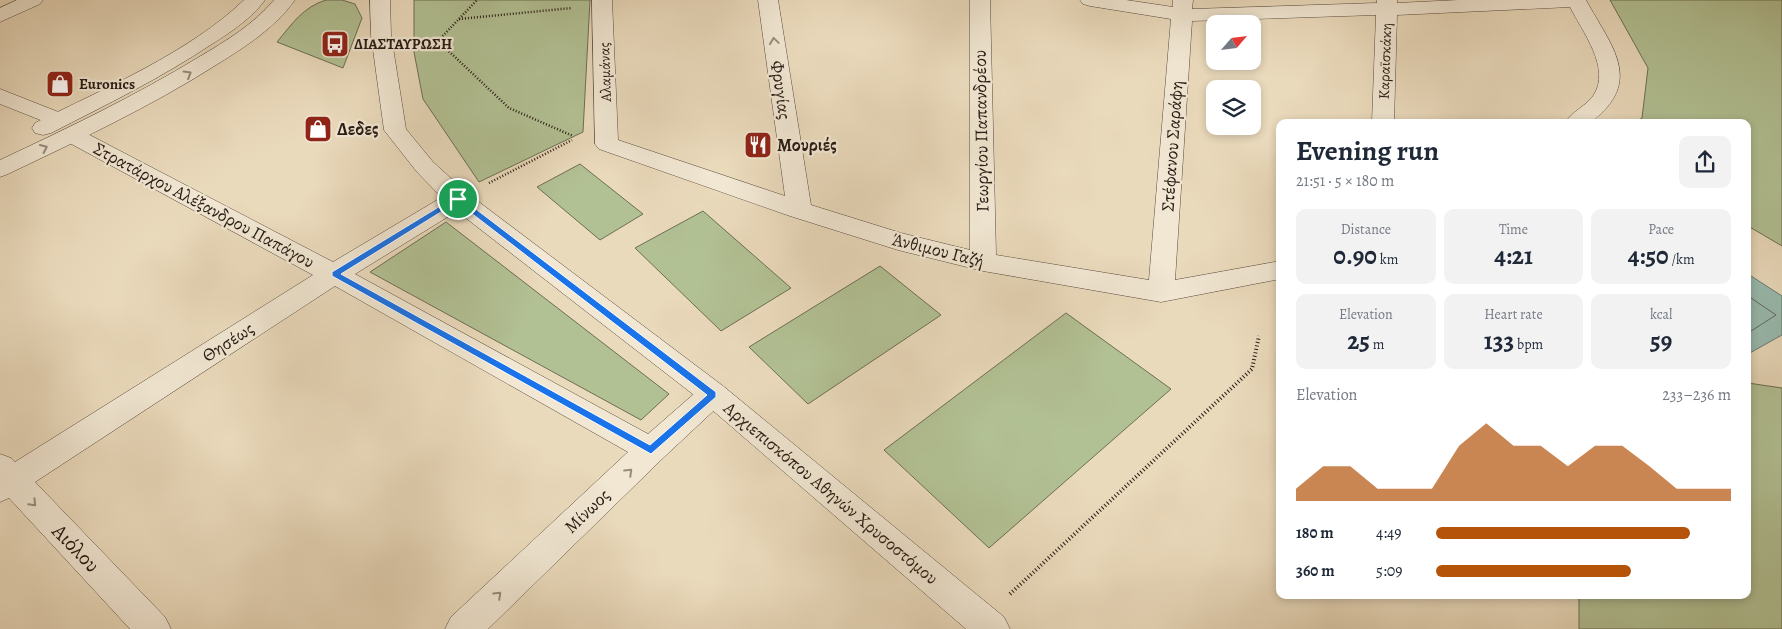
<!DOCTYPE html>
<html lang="en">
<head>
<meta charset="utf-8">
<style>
  :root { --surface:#fff; --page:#f2f2f3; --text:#1f2937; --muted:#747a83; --accent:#b45309 }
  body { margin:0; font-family:Alegreya,serif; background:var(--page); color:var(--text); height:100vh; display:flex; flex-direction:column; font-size:19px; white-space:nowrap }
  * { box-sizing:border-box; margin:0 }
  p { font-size:16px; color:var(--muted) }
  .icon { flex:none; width:28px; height:28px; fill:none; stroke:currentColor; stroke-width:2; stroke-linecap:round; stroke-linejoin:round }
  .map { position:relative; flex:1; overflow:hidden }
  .side { position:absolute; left:1276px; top:119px; width:475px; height:480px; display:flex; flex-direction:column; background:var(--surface); border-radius:10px; box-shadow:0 2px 8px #0003 }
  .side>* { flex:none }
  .needle { width:32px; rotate:62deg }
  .controls { position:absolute; left:1206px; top:15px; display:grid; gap:10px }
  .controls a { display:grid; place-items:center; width:55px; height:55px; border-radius:10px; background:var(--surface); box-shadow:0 2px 8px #0003; font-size:25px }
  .pin { position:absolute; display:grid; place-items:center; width:42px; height:42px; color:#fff; margin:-21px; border:2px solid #fff; border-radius:50%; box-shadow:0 1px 5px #0007 }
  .round { display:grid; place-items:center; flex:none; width:52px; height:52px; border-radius:10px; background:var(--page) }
  .summary { display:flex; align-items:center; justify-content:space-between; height:85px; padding:0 20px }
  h1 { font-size:28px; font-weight:700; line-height:38px }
  .stats { display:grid; grid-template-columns:repeat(3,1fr); gap:8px; height:85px; padding:5px 20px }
  .stats div { display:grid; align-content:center; border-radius:10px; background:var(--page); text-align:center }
  .stats b { font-size:25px; font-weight:700 }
  .stats small { font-size:14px; font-weight:400 }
  .stats p { font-size:14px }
  .chart { height:140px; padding:10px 20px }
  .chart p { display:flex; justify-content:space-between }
  .chart svg { width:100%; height:90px; margin-top:5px; fill:var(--accent); opacity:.7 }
  ul { padding:0 20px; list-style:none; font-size:16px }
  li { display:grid; grid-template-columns:80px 60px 1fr; align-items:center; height:38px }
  li i { height:12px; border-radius:6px; background:var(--accent) }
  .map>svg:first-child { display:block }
  .green { fill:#b2c194; stroke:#6c6e54 }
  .water { fill:#98bbb0; stroke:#6b7b72 }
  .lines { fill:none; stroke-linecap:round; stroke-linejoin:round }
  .shore { stroke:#606a62; stroke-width:1 }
  .minor-casing { stroke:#584a3e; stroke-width:1 }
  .tertiary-casing { stroke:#584a3e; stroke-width:1 }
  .path-far1 { stroke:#271a14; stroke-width:2.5; stroke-dasharray:1 2; stroke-linecap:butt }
  .path { stroke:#271a14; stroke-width:4; stroke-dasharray:1 2.5; stroke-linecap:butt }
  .minor { fill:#f1e7d3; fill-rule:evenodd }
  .tertiary { fill:#f1e7d3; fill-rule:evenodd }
  .oneway { stroke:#968b7d }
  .route { fill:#1a73e8; stroke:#fff; fill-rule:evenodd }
  .labels { text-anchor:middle; stroke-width:4.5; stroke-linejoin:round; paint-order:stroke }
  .far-poi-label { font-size:15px; font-weight:bold; fill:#271a14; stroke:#f1e7d3; text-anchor:start }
  .far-street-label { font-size:15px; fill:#271a14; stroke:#f1e7d3 }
  .street-label { font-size:18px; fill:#271a14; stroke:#f1e7d3 }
  .poi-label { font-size:18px; font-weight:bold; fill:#271a14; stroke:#f1e7d3; text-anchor:start }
  .near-street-label { font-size:21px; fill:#271a14; stroke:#f1e7d3 }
</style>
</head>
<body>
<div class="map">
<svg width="1782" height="629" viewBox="0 0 1782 629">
  <rect width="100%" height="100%" fill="#eadabc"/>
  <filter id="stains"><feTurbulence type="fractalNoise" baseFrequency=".004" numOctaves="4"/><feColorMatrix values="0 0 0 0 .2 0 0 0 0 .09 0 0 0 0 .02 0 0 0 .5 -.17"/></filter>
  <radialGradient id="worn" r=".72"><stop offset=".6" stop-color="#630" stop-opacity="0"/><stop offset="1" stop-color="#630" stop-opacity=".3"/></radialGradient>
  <g class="green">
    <path d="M 326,0 L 342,0 L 355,4 L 362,18 L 343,68 L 277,42 C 292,24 303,7 326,0 Z"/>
    <polygon points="414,0 590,0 583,132 479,182 423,99 414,52"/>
    <polygon points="1610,0 1782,0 1782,246 1748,226 1748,122 1636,122 1642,118 1648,68"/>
    <polygon points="580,164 643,214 600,240 537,187"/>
    <polygon points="703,211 791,288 721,331 635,248"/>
    <polygon points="446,222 669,394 641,420 370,272"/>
    <polygon points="880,266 941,315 808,404 749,347"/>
    <polygon points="1066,313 1171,389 989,548 884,450"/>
    <polygon points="1748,383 1782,388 1782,629 1579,629 1579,595 1748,595"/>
  </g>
  <polygon class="water" points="1748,274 1782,296 1782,335 1748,354"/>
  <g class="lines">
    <polyline class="shore" points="1748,296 1776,315 1748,333"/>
    <defs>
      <g id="minor">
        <polygon points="17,0 43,0 40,4 0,22 0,8"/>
        <path d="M 592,0 L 612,0 L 618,140 L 785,196 L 758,0 L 778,0 L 811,205 L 901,233 L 970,250 L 970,0 L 990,0 L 996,255 L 1149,280 L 1171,19 L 1090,6 L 1083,4 L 1080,0 L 1126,0 L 1173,7 L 1173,0 L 1193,0 L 1192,9 L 1377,3 L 1377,0 L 1397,0 L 1397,3 L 1459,0 L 1586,0 C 1611,46 1645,81 1591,122 L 1566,122 C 1571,112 1586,106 1593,96 C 1612,69 1582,31 1570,7 L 1397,15 L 1394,122 L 1372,122 L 1376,15 L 1192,21 L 1175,280 L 1280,261 L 1280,279 L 1161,302 L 983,271 L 898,250 L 790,216 L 599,149 L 595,144 Z"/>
        <polygon points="0,89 66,115 69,120 66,125 58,127 0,104"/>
        <polygon points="72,128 80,130 333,262 449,193 458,191 467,193 470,199 467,205 355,274 648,434 703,386 713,382 723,386 728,394 723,402 662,459 488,629 445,629 451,617 628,452 335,286 35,482 165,617 171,629 130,629 9,498 0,502 0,454 11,458 15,462 313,275 64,140 60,135 64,130"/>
      </g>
      <g id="tertiary">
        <path d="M 244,0 L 265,0 C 252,18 231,32 212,44 C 161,78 106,105 51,133 L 43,135 L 35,133 L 32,128 L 35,123 C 103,89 189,53 244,0 Z"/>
        <path d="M 274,0 L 295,0 C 275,28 245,47 216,65 C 150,107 79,140 8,174 L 0,177 L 0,160 C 68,128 135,96 199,57 C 226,41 254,24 274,0 Z"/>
        <polygon points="370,0 390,0 391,35 406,129 433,162 467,193 723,386 1004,617 1010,629 966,629 703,402 449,205 417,172 384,130 371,35"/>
      </g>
    </defs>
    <use href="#minor" class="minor-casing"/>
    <use href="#tertiary" class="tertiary-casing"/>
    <g class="path-far1">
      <polyline points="459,19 572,8"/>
      <polyline points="438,41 509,108 573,136"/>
      <polyline points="415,45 438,41 477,0"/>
      <polyline points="489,183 572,140"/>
    </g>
    <polyline class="path" points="1010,594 1252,369 1259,336"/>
    <use href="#minor" class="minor"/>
    <use href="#tertiary" class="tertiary"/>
  </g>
  <defs><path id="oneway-chevron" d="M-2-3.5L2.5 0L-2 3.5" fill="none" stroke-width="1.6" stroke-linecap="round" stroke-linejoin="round" transform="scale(1.25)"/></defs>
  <g class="oneway">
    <use href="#oneway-chevron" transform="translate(774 41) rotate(-98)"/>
    <use href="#oneway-chevron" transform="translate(188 74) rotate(-31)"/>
    <use href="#oneway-chevron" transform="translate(44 148) rotate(-25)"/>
    <use href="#oneway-chevron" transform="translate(629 472) rotate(-44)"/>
    <use href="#oneway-chevron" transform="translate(33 503) rotate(46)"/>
    <use href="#oneway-chevron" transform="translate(498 595) rotate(-44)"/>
  </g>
  <path class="route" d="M 455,197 L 460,197 L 716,392 L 716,397 L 651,454 L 332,276 L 332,272 ZM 457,202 L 707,395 L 650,445 L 341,274 Z"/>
  <defs>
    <symbol id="bus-square" viewBox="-11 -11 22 22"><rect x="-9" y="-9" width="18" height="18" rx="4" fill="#8f2418" stroke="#f1e7d3"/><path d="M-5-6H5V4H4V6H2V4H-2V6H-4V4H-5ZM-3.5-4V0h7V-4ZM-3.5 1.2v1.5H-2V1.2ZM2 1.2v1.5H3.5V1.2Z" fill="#fff"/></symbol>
    <symbol id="shop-square" viewBox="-11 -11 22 22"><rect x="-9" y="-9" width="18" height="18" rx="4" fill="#8f2418" stroke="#f1e7d3"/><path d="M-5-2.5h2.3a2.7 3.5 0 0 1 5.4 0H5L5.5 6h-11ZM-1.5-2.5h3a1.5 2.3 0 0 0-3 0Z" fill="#fff"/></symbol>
    <symbol id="restaurant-square" viewBox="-11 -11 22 22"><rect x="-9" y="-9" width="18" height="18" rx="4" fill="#8f2418" stroke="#f1e7d3"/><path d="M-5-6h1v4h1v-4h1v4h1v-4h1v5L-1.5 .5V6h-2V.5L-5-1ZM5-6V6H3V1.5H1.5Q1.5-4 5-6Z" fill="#fff"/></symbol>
  </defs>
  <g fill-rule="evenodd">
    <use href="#bus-square" x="319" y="28" width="32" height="32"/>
    <use href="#shop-square" x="44" y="68" width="32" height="32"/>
    <use href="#shop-square" x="302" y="113" width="32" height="32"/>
    <use href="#restaurant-square" x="742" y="129" width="32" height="32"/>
  </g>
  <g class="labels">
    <g class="far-poi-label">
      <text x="354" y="49">ΔΙΑΣΤΑΥΡΩΣΗ</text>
      <text x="79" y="89">Euronics</text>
    </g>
    <g class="far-street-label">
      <text transform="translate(1385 61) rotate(-88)" y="5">Καραϊσκάκη</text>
      <text transform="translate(605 72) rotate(-92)" y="5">Αλαμάνας</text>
    </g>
    <g class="street-label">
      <text transform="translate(781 90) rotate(82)" y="6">Φρυγίας</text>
      <text transform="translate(981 131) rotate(-91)" y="6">Γεωργίου Παπανδρέου</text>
      <text transform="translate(1172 146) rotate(-86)" y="6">Στέφανου Σαράφη</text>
      <text transform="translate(204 205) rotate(28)" y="6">Στρατάρχου Αλέξανδρου Παπάγου</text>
      <text transform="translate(938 250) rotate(14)" y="6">Άνθιμου Γαζή</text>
      <text transform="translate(228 342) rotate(-33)" y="6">Θησέως</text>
      <text transform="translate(831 493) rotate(40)" y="6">Αρχιεπισκόπου Αθηνών Χρυσοστόμου</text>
      <text transform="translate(587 511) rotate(-44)" y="6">Μίνωος</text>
    </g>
    <g class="poi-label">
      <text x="337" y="135">Δεδες</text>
      <text x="777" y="151">Μουριές</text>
    </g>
    <g class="near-street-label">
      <text transform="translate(76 548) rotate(46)" y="7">Αιόλου</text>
    </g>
  </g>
  <rect width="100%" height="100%" filter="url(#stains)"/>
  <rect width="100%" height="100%" fill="url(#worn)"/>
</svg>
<div class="controls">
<a><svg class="needle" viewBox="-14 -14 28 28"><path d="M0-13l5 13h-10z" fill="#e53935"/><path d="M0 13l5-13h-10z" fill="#747a83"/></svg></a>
<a><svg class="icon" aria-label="layers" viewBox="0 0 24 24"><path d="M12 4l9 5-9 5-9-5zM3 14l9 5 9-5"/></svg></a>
</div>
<div class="pin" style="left:458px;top:199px;background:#1e9e55"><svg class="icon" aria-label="arrive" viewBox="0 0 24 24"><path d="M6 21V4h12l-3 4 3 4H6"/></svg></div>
<section class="side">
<div class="summary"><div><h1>Evening run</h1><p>21:51 · 5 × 180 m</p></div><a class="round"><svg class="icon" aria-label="share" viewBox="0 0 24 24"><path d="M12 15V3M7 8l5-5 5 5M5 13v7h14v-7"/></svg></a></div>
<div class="stats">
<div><p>Distance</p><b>0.90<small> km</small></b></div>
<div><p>Time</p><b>4:21</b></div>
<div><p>Pace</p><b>4:50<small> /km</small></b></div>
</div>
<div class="stats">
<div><p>Elevation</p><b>25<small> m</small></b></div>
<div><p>Heart rate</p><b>133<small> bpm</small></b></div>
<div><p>kcal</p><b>59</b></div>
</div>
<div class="chart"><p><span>Elevation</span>233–236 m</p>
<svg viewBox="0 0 160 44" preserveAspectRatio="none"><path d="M0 44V38L10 27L20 27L30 38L40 38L50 38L60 17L70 6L80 17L90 17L100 27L110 17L120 17L130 27L140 38L150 38L160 38V44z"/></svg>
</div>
<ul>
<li><b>180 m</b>4:49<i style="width:86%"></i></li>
<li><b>360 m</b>5:09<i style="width:66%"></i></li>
</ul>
</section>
</div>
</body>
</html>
